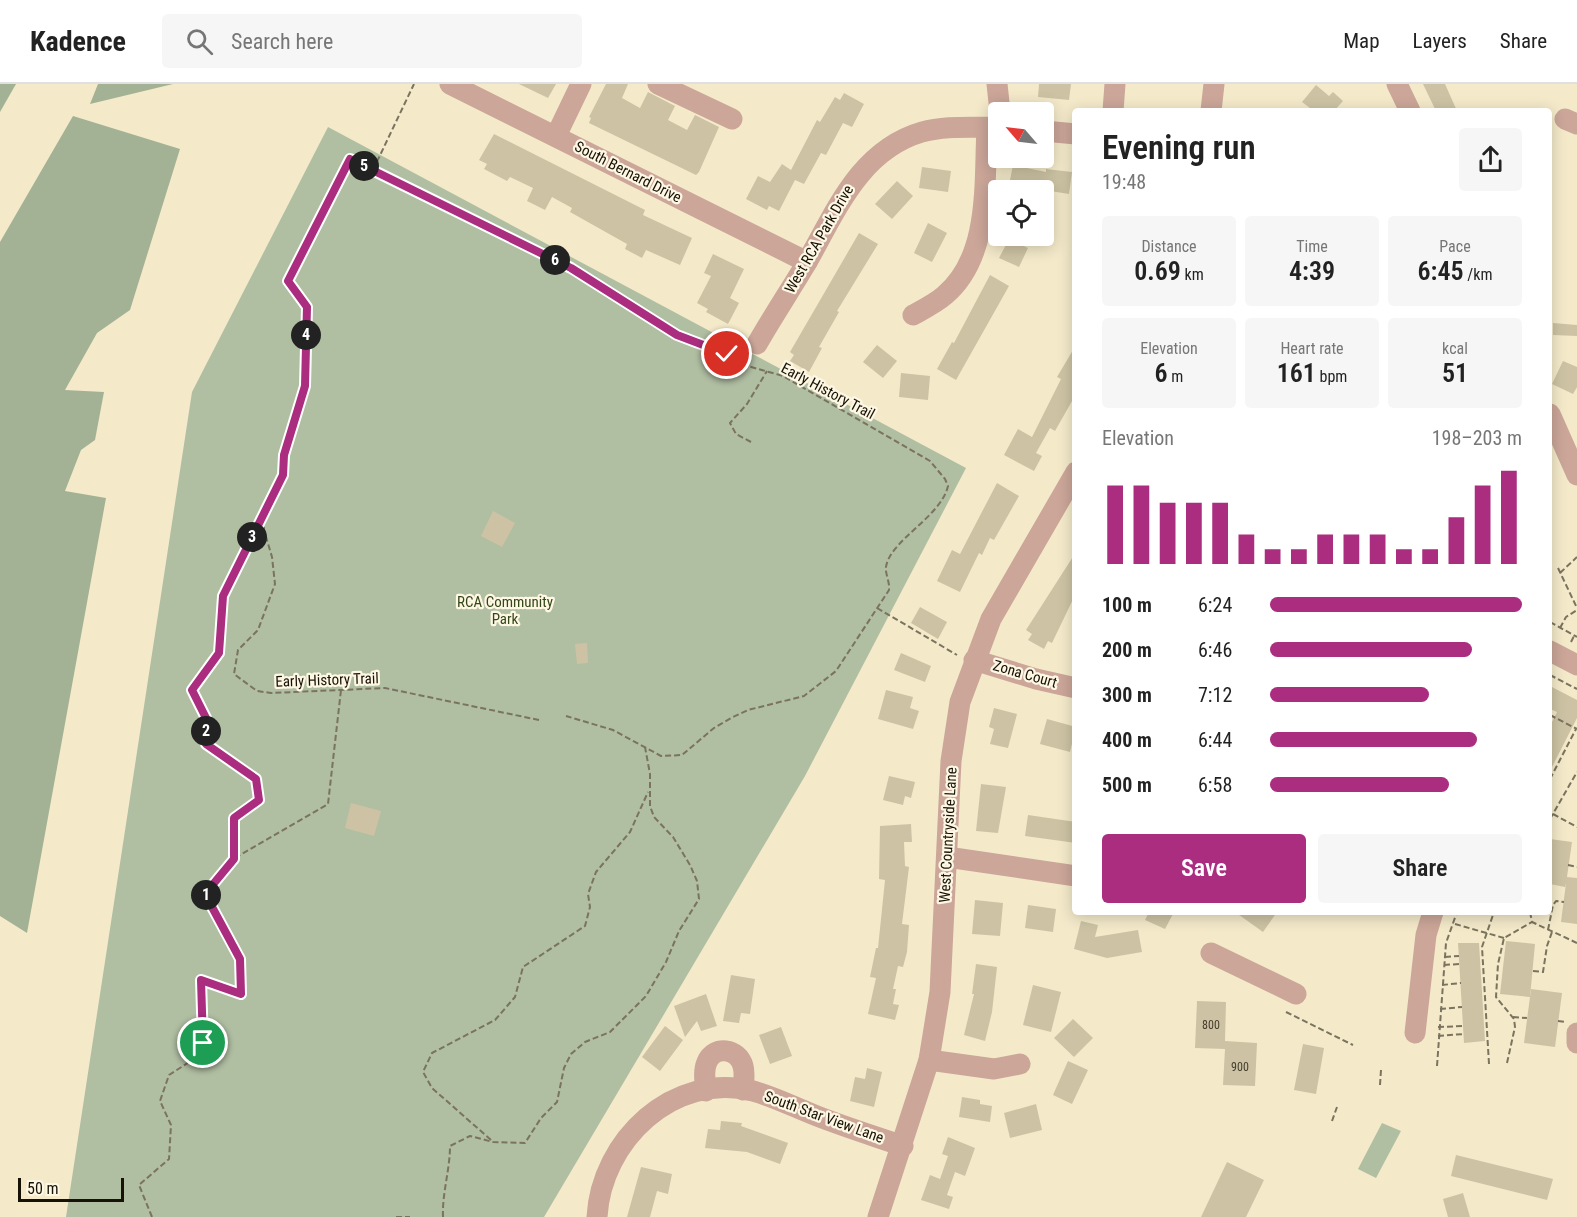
<!DOCTYPE html>
<html lang="en">
<head>
<meta charset="utf-8">
<style>
  :root { --surface:#fff; --page:#f6f6f6; --text:#222; --muted:#767676; --line:#e0e0e0; --accent:#aa2d7f }
  body { margin:0; font-family:"Roboto Condensed",sans-serif; background:var(--page); color:var(--text); height:100vh; display:flex; flex-direction:column; font-size:22px; white-space:nowrap }
  * { box-sizing:border-box; margin:0 }
  p { font-size:20px; color:var(--muted) }
  .icon { flex:none; width:33px; height:33px; fill:none; stroke:currentColor; stroke-width:2; stroke-linecap:round; stroke-linejoin:round }
  .map { position:relative; flex:1; overflow:hidden }
  .panel { position:absolute; left:1072px; top:24px; width:480px; height:807px; display:flex; flex-direction:column; background:var(--surface); border-radius:6px; box-shadow:0 3px 15px #0003 }
  .panel>* { flex:none }
  .needle { width:39px; rotate:298deg }
  .tools { position:absolute; left:988px; top:18px; display:grid; gap:12px }
  .tools a { display:grid; place-items:center; width:66px; height:66px; border-radius:6px; background:var(--surface); box-shadow:0 3px 15px #0003; font-size:30px }
  .scale { position:absolute; left:18px; bottom:15px; width:106px; box-sizing:border-box; padding-left:6px; border:3px solid #161207; border-top:0; font-size:16px; line-height:21px; white-space:nowrap; color:#161207; -webkit-text-stroke:4px #fef7e4; paint-order:stroke }
  .pin { position:absolute; display:grid; place-items:center; width:51px; height:51px; color:#fff; margin:-26px; border:3px solid #fff; border-radius:50%; box-shadow:0 2px 6px #0007 }
  .km { position:absolute; width:30px; height:30px; margin:-15px; border-radius:50%; background:#222; color:#fff; font-size:16px; line-height:30px; text-align:center }
  .round { display:grid; place-items:center; flex:none; width:63px; height:63px; border-radius:6px; background:var(--page) }
  .head { display:flex; align-items:center; justify-content:space-between; height:102px; padding:0 30px }
  h1 { font-size:33px; font-weight:600; line-height:45px }
  .metrics { display:grid; grid-template-columns:repeat(3,1fr); gap:9px; height:102px; padding:6px 30px }
  .metrics div { display:grid; align-content:center; border-radius:6px; background:var(--page); text-align:center }
  .metrics b { font-size:26px; font-weight:600 }
  .metrics small { font-size:16px; font-weight:400 }
  .metrics p { font-size:16px }
  .chart { height:168px; padding:12px 30px }
  .chart p { display:flex; justify-content:space-between }
  .chart svg { width:100%; height:108px; margin-top:6px; stroke:var(--accent); stroke-width:6 }
  .button { display:flex; gap:12px; margin-top:auto; padding:12px 30px }
  .button a { flex:1; height:69px; border-radius:6px; background:var(--accent); color:#fff; font-size:24px; font-weight:600; line-height:69px; text-align:center }
  .button a+a { background:var(--page); color:var(--text) }
  ul { padding:0 30px; list-style:none; font-size:20px }
  li { display:grid; grid-template-columns:96px 72px 1fr; align-items:center; height:45px }
  li i { height:15px; border-radius:8px; background:var(--accent) }
  header { display:flex; align-items:center; gap:36px; box-sizing:border-box; height:84px; padding:0 30px; background:var(--surface); border-bottom:2px solid var(--line) }
  header strong { font-size:28px }
  nav { display:flex; gap:33px; margin-inline-start:auto; font-size:21px }
  .search { width:420px; height:54px; background:var(--page); display:flex; align-items:center; gap:15px; box-sizing:border-box; padding:0 21px; border-radius:6px; color:var(--muted); font-size:22px }
  .map>svg:first-child { display:block }
  .green { fill:#b0bea2 }
  .forest { fill:#a3b294 }
  .building { fill:#cdc3a4 }
  .lines { fill:none; stroke-linecap:round; stroke-linejoin:round }
  .path { stroke:#7a735f; stroke-width:2; stroke-dasharray:6 3; stroke-linecap:butt }
  .minor { stroke:#cba699; stroke-width:21 }
  .route-casing { stroke:#fff; stroke-width:12 }
  .route { stroke:#aa2d7f; stroke-width:8 }
  .labels { text-anchor:middle; stroke-width:4.5; stroke-linejoin:round; paint-order:stroke }
  .number-label { font-size:12px; fill:#443e2e }
  .street-label { font-size:15px; fill:#161207; stroke:#fef7e4 }
  .park-label { font-size:15px; fill:#334719; stroke:#fef7e4 }
</style>
</head>
<body>
<header>
<strong>Kadence</strong>
<div class="search"><svg class="icon" aria-label="search" viewBox="0 0 24 24"><circle cx="10" cy="10" r="6"/><path d="M15 15l6 6"/></svg>Search here</div>
<nav><a>Map</a><a>Layers</a><a>Share</a></nav>
</header>
<div class="map">
<svg width="1577" height="1133" viewBox="0 0 1577 1133">
  <rect width="100%" height="100%" fill="#f4eaca"/>
  <g class="green">
    <polygon points="328,43 966,384 805,692 544,1133 66,1133 192,308"/>
    <polygon points="1382,1039 1401,1047 1376,1094 1358,1085"/>
  </g>
  <g class="forest">
    <polygon points="0,0 16,0 0,28"/>
    <polygon points="98,0 173,0 90,20"/>
    <polygon points="73,32 180,65 130,226 97,249 65,306 104,308 95,356 81,366 65,407 106,414 27,849 0,832 0,158"/>
  </g>
  <g class="building">
    <polygon points="519,0 556,0 548,14"/>
    <polygon points="606,0 628,0 622,14 640,24 648,8 675,22 668,36 687,46 695,31 719,43 699,88 696,91 589,39 591,34 589,33"/>
    <polygon points="1039,0 1071,0 1069,16 1038,13"/>
    <polygon points="1423,0 1445,0 1457,27 1436,27"/>
    <polygon points="1316,1 1329,12 1333,8 1343,17 1334,27 1314,27 1302,18"/>
    <polygon points="844,9 864,20 852,43 843,39 826,71 821,69 804,100 795,96 779,127 769,122 767,126 746,115 758,92 770,98 782,80 791,86 817,36 820,38 835,13 840,16"/>
    <polygon points="494,50 645,126 643,131 692,154 680,181 646,166 642,174 625,165 627,160 570,128 572,124 552,113 545,126 527,117 533,104 510,93 507,97 484,85 487,80 479,76"/>
    <polygon points="1013,81 1046,88 1046,85 1072,88 1069,110 1044,106 1008,106"/>
    <polygon points="922,83 951,87 948,108 919,104"/>
    <polygon points="897,97 913,112 892,135 875,120"/>
    <polygon points="928,139 947,149 932,178 914,169"/>
    <polygon points="859,149 878,160 837,227 839,228 819,263 822,264 809,288 790,277 794,271 790,268"/>
    <polygon points="1009,155 1028,164 1019,183 999,174"/>
    <polygon points="713,170 744,185 730,214 739,219 728,240 706,228 708,225 697,219 711,192 704,189"/>
    <polygon points="990,191 1009,202 956,296 937,285 952,258 954,259"/>
    <polygon points="1553,239 1577,241 1577,252 1553,251"/>
    <polygon points="877,261 897,277 883,294 863,278"/>
    <polygon points="1076,261 1076,310 1055,347 1050,344 1036,369 1042,372 1034,387 1004,371 1018,345 1032,353 1061,295 1057,293"/>
    <polygon points="1563,277 1577,283 1577,303 1573,310 1552,300"/>
    <polygon points="901,289 930,292 928,316 899,313"/>
    <polygon points="997,399 1019,412 994,456 990,454 982,471 979,469 960,508 937,497 952,466 960,470"/>
    <polygon points="493,427 515,439 502,463 481,452"/>
    <polygon points="1076,468 1076,509 1052,559 1048,557 1044,565 1028,556 1032,550 1026,546"/>
    <polygon points="920,523 947,538 938,555 911,539"/>
    <polygon points="587,559 588,579 577,580 575,560"/>
    <polygon points="901,569 931,582 925,598 894,586"/>
    <polygon points="1550,602 1577,616 1577,634 1550,687 1550,642 1557,628 1550,625"/>
    <polygon points="886,606 913,613 910,624 919,627 913,645 878,635"/>
    <polygon points="994,624 1017,630 1008,664 990,660 994,645 989,643"/>
    <polygon points="1047,635 1076,643 1070,668 1040,660"/>
    <polygon points="889,692 915,698 911,714 905,712 903,721 883,716"/>
    <polygon points="981,700 1006,703 998,749 976,747"/>
    <polygon points="351,719 381,727 374,752 345,744"/>
    <polygon points="1028,731 1076,738 1076,759 1025,752"/>
    <polygon points="911,740 912,758 904,758 905,782 909,783 902,840 909,841 907,868 903,883 898,882 893,905 896,905 893,920 899,921 895,936 868,930 876,894 870,893 876,864 878,864 885,796 879,795 880,742"/>
    <polygon points="1550,755 1572,758 1567,793 1577,794 1577,840 1561,838 1566,799 1565,803 1550,800"/>
    <polygon points="975,816 1003,819 1000,852 972,850"/>
    <polygon points="1028,821 1056,825 1053,848 1025,844"/>
    <polygon points="1149,828 1174,828 1165,845 1145,836"/>
    <polygon points="1235,828 1277,828 1263,848"/>
    <polygon points="1081,837 1098,841 1095,853 1138,846 1142,868 1107,874 1074,865"/>
    <polygon points="1506,857 1535,860 1530,913 1500,910"/>
    <polygon points="1458,859 1479,859 1485,957 1464,959"/>
    <polygon points="976,880 997,883 992,928 985,957 964,951 974,910 972,910"/>
    <polygon points="731,891 755,895 750,930 741,929 739,939 723,937"/>
    <polygon points="1033,901 1061,908 1051,948 1023,941"/>
    <polygon points="1531,905 1562,909 1555,963 1524,959"/>
    <polygon points="706,910 717,942 701,947 697,937 685,953 674,922"/>
    <polygon points="1197,917 1226,918 1225,957 1257,959 1255,1002 1223,1001 1225,965 1195,964"/>
    <polygon points="1073,935 1093,954 1074,973 1054,954"/>
    <polygon points="665,942 683,956 660,987 642,973"/>
    <polygon points="781,943 792,972 770,980 759,951"/>
    <polygon points="1303,960 1324,964 1316,1010 1294,1006"/>
    <polygon points="1068,977 1088,986 1072,1020 1053,1011"/>
    <polygon points="867,984 882,988 874,1023 850,1017 855,993 865,995"/>
    <polygon points="962,1013 980,1016 980,1020 992,1022 990,1038 959,1033"/>
    <polygon points="1036,1020 1042,1046 1010,1054 1004,1029"/>
    <polygon points="721,1037 742,1039 741,1042 788,1059 780,1080 747,1068 705,1064 708,1045 720,1046"/>
    <polygon points="948,1053 975,1064 965,1092 955,1088 947,1111 953,1113 949,1125 921,1116 930,1091 940,1095 948,1072 942,1070"/>
    <polygon points="1456,1071 1553,1095 1547,1116 1451,1092"/>
    <polygon points="1227,1078 1264,1096 1246,1133 1201,1133"/>
    <polygon points="641,1083 672,1090 668,1110 657,1107 650,1133 627,1133"/>
    <polygon points="1463,1109 1470,1133 1448,1133 1443,1115"/>
  </g>
  <g class="lines">
    <g class="path">
      <polyline points="373,86 414,0"/>
      <polyline points="751,358 736,350 730,339 747,320 767,287"/>
      <polyline points="1558,484 1577,524"/>
      <polyline points="1560,489 1577,473"/>
      <polyline points="877,524 957,571"/>
      <polyline points="1550,538 1577,553"/>
      <polyline points="1560,544 1566,533 1577,526"/>
      <polyline points="1571,558 1574,552"/>
      <polyline points="1550,591 1577,605"/>
      <polyline points="1550,631 1577,645"/>
      <path d="M 539,636 L 385,604 L 271,609 L 257,607 L 234,590 L 238,566 L 258,546 L 275,500 L 272,473 L 264,446 L 264,431 L 283,391 L 284,371 L 305,302 L 307,223 L 288,197 L 350,75 L 571,184 L 677,251 L 724,268 L 744,281 L 783,292 L 930,377 L 945,395 L 948,402 C 941,433 890,456 886,483 C 885,490 890,498 889,506 L 836,587 L 804,612 L 748,626 L 731,634 L 714,644 L 682,671 L 661,672 L 613,646 L 566,632"/>
      <polyline points="1550,695 1576,645"/>
      <polyline points="1553,730 1577,743"/>
      <polyline points="1550,735 1577,688"/>
      <polyline points="235,774 328,720 341,606"/>
      <polyline points="1568,781 1577,783"/>
      <polyline points="1530,828 1532,838 1577,859"/>
      <polyline points="1455,840 1504,854"/>
      <polyline points="1548,846 1553,821 1556,817 1564,818"/>
      <polyline points="1445,873 1459,872"/>
      <polyline points="1444,881 1459,880"/>
      <polyline points="1533,887 1543,888 1547,862 1552,848"/>
      <polyline points="1442,901 1461,899"/>
      <polyline points="1440,925 1462,923"/>
      <polyline points="1286,928 1353,961"/>
      <polyline points="1513,933 1527,934"/>
      <polyline points="1558,937 1565,938"/>
      <polyline points="1438,943 1463,942"/>
      <polyline points="1438,952 1464,950"/>
      <polyline points="1507,979 1515,943 1514,935 1496,913 1498,880 1504,854 1532,838"/>
      <polyline points="1489,980 1482,863 1494,828"/>
      <polyline points="1437,982 1446,859 1457,828"/>
      <polyline points="1380,1001 1381,986"/>
      <polyline points="1332,1037 1337,1023"/>
      <polyline points="491,1056 432,1004 423,988 432,969 495,936 515,913 523,883 585,842 590,823 588,810 596,788 630,748 648,708"/>
      <polyline points="152,1133 139,1101 169,1075 171,1041 160,1017 169,991 194,975 203,959 201,896 241,910 239,875 205,810 234,775 234,734 259,716 256,695 206,660 206,634 192,606 219,569 223,512 263,434"/>
      <polyline points="396,1133 410,1133"/>
      <path d="M 443,1133 C 442,1109 450,1086 450,1062 L 470,1052 L 493,1058 L 525,1059 L 541,1034 L 557,1018 L 564,984 L 571,970 L 585,958 L 610,948 L 646,912 L 666,878 L 679,847 L 699,815 L 697,797 L 690,781 L 673,753 L 654,733 L 650,722 L 650,690 L 645,663"/>
    </g>
    <g class="minor">
      <polyline points="450,0 807,178"/>
      <polyline points="658,0 732,35"/>
      <polyline points="997,0 1000,28"/>
      <polyline points="1397,0 1410,27"/>
      <polyline points="1113,27 1115,0"/>
      <polyline points="1211,27 1214,0"/>
      <polyline points="1565,35 1577,40"/>
      <polyline points="1044,47 1076,50"/>
      <polyline points="556,52 581,0"/>
      <path d="M 913,231 C 924,225 936,219 945,211 C 991,172 984,98 987,44"/>
      <path d="M 757,260 C 773,232 791,205 807,178 C 836,127 860,66 922,48 C 947,41 973,44 999,43"/>
      <polyline points="1550,330 1577,391"/>
      <polyline points="1550,567 1577,581"/>
      <polyline points="974,576 1036,595 1076,604"/>
      <polyline points="947,773 1076,792"/>
      <polyline points="1211,869 1296,910"/>
      <polyline points="1415,949 1426,851 1433,828"/>
      <polyline points="1577,949 1577,959"/>
      <polyline points="929,976 994,985 1020,980"/>
      <path d="M 706,1007 C 705,998 703,987 707,978 C 714,961 738,964 743,982 C 745,989 744,998 743,1006"/>
      <path d="M 597,1133 C 601,1057 673,987 753,1007 C 775,1013 796,1024 817,1032 C 845,1043 874,1052 903,1062"/>
      <polyline points="878,1133 929,976 940,908 951,677 960,618 991,535 1076,388"/>
    </g>
  </g>
  <g class="lines">
    <defs>
      <polyline id="route" points="203,959 201,896 241,910 240,875 205,810 234,775 234,734 259,716 256,695 206,660 206,634 192,606 219,569 223,512 283,391 284,371 305,302 307,223 288,197 350,75 571,184 677,251 727,270"/>
    </defs>
    <use href="#route" class="route-casing"/>
    <use href="#route" class="route"/>
  </g>
  <g class="labels">
    <g class="number-label">
      <text x="1211" y="945">800</text>
      <text x="1240" y="987">900</text>
    </g>
    <g class="street-label">
      <text transform="translate(628 88) rotate(27)" y="5">South Bernard Drive</text>
      <text transform="translate(819 155) rotate(-60)" y="5">West RCA Park Drive</text>
      <text transform="translate(828 307) rotate(28)" y="5">Early History Trail</text>
      <text transform="translate(1025 590) rotate(16)" y="5">Zona Court</text>
      <text transform="translate(327 596) rotate(-2)" y="5">Early History Trail</text>
      <text transform="translate(948 751) rotate(-87)" y="5">West Countryside Lane</text>
      <text transform="translate(824 1033) rotate(20)" y="5">South Star View Lane</text>
    </g>
    <g class="park-label">
      <text x="505" y="523">RCA Community<tspan x="505" dy="17">Park</tspan></text>
    </g>
  </g>
</svg>
<div class="tools">
<a><svg class="needle" viewBox="-14 -14 28 28"><path d="M0-13l5 13h-10z" fill="#e53935"/><path d="M0 13l5-13h-10z" fill="#767676"/></svg></a>
<a><svg class="icon" aria-label="locate" viewBox="0 0 24 24"><circle cx="12" cy="12" r="6"/><path d="M12 2v4M12 18v4M2 12h4M18 12h4"/></svg></a>
</div>
<div class="scale">50 m</div>
<div class="pin" style="left:203px;top:959px;background:#1e9e55"><svg class="icon" aria-label="arrive" viewBox="0 0 24 24"><path d="M6 21V4h12l-3 4 3 4H6"/></svg></div>
<div class="pin" style="left:727px;top:270px;background:#d93025"><svg class="icon" aria-label="check" viewBox="0 0 24 24"><path d="M5 12l5 5 9-10"/></svg></div>
<b class="km" style="left:206px;top:811px">1</b>
<b class="km" style="left:206px;top:647px">2</b>
<b class="km" style="left:252px;top:453px">3</b>
<b class="km" style="left:306px;top:251px">4</b>
<b class="km" style="left:364px;top:82px">5</b>
<b class="km" style="left:555px;top:176px">6</b>
<section class="panel">
<div class="head"><div><h1>Evening run</h1><p>19:48</p></div><a class="round"><svg class="icon" aria-label="share" viewBox="0 0 24 24"><path d="M12 15V3M7 8l5-5 5 5M5 13v7h14v-7"/></svg></a></div>
<div class="metrics">
<div><p>Distance</p><b>0.69<small> km</small></b></div>
<div><p>Time</p><b>4:39</b></div>
<div><p>Pace</p><b>6:45<small> /km</small></b></div>
</div>
<div class="metrics">
<div><p>Elevation</p><b>6<small> m</small></b></div>
<div><p>Heart rate</p><b>161<small> bpm</small></b></div>
<div><p>kcal</p><b>51</b></div>
</div>
<div class="chart"><p><span>Elevation</span>198–203 m</p>
<svg viewBox="0 0 160 44" preserveAspectRatio="none"><path d="M5 44V12M15 44V12M25 44V19M35 44V19M45 44V19M55 44V32M65 44V38M75 44V38M85 44V32M95 44V32M105 44V32M115 44V38M125 44V38M135 44V25M145 44V12M155 44V6"/></svg>
</div>
<ul>
<li><b>100 m</b>6:24<i style="width:100%"></i></li>
<li><b>200 m</b>6:46<i style="width:80%"></i></li>
<li><b>300 m</b>7:12<i style="width:63%"></i></li>
<li><b>400 m</b>6:44<i style="width:82%"></i></li>
<li><b>500 m</b>6:58<i style="width:71%"></i></li>
</ul>
<div class="button"><a>Save</a><a>Share</a></div>
</section>
</div>
</body>
</html>
